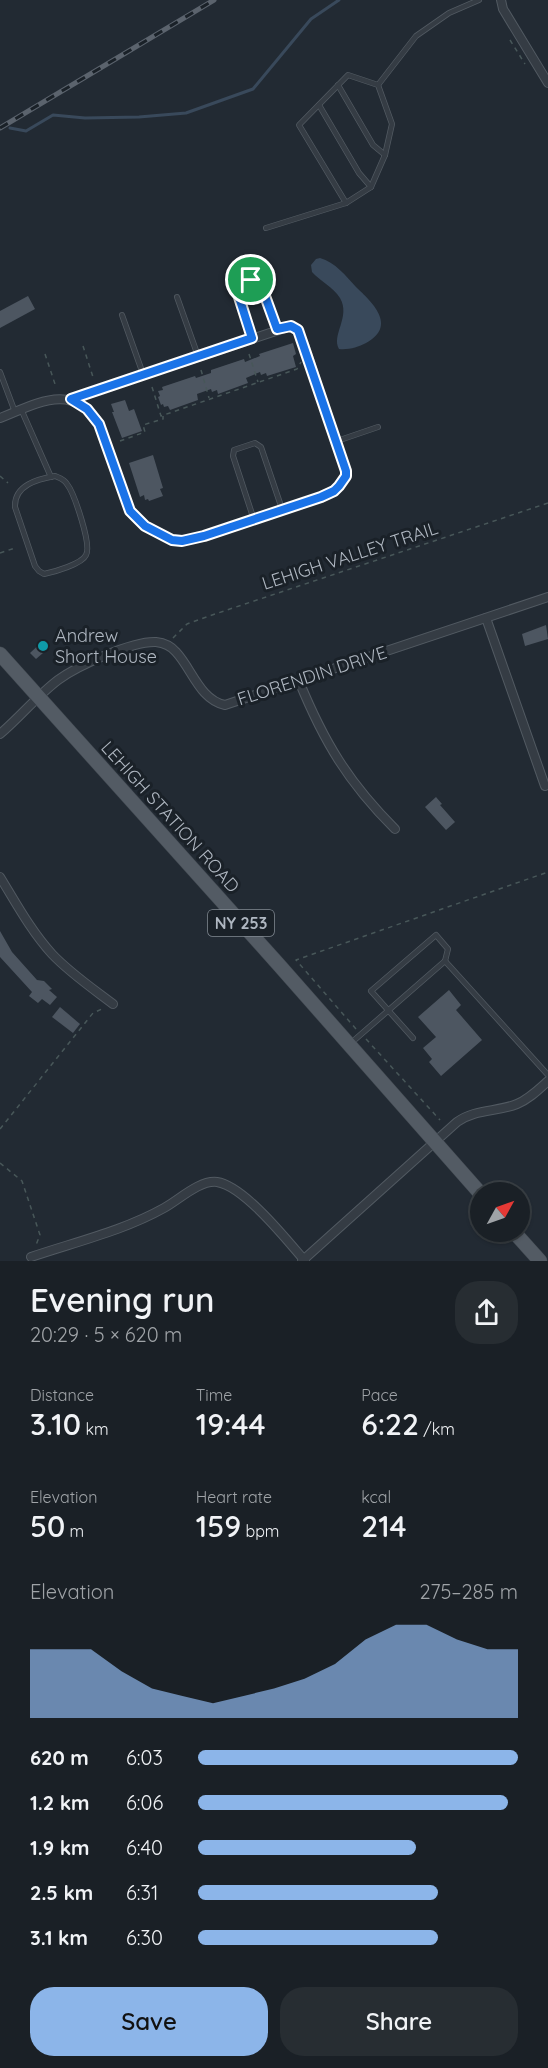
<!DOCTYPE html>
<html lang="en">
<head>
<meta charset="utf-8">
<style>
  :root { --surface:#1a2026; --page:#272d32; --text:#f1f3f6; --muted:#9fa3a7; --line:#383e43; --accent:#8cb5e9 }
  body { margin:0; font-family:Quicksand,sans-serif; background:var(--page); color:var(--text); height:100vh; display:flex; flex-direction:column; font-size:22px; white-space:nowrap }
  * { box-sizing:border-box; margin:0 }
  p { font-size:20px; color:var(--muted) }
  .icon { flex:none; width:33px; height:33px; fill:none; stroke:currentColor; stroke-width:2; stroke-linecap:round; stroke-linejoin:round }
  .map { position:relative; height:1261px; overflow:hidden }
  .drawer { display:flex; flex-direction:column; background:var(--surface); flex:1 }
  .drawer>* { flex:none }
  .needle { width:39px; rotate:50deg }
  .buttons { position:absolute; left:470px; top:1182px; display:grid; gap:12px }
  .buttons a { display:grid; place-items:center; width:60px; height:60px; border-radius:50%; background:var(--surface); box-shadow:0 2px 4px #0004,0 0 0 2px var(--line); font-size:30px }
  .pin { position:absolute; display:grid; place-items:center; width:51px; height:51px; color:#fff; margin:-26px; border:3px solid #fff; border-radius:50%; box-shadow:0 2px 6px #0007 }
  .round { display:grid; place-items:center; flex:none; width:63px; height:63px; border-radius:24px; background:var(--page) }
  .headline { display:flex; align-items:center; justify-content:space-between; height:102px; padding:0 30px }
  h1 { font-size:33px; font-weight:600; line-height:45px }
  .metrics { display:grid; grid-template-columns:repeat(3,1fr); gap:9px; height:102px; padding:6px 30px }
  .metrics div { display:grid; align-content:center }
  .metrics b { font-size:30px; font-weight:600 }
  .metrics small { font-size:16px; font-weight:400 }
  .metrics p { font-size:16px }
  .chart { height:168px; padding:12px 30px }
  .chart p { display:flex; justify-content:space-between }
  .chart svg { width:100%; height:108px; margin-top:6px; fill:var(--accent); opacity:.7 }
  .action { display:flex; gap:12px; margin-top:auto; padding:12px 30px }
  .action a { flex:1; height:69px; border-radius:24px; background:var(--accent); color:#111; font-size:24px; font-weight:600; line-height:69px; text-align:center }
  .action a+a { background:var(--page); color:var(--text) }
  ul { padding:0 30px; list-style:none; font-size:20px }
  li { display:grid; grid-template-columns:96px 72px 1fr; align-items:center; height:45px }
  li i { height:15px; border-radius:8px; background:var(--accent) }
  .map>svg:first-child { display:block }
  .water { fill:#39495b }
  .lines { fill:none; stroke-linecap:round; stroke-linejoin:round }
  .stream { stroke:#39495b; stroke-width:3 }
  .building { fill:#4d5661 }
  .service-casing { stroke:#525a62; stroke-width:6 }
  .minor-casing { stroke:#525a62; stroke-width:10 }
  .primary-casing { stroke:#3e454d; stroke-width:15 }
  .path { stroke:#485759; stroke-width:1.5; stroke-dasharray:4.5 4.5; stroke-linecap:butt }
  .service { stroke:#353c44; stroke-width:4.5 }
  .minor { stroke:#353c44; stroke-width:8 }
  .primary { stroke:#535b64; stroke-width:14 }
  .rail-casing { stroke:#5b636d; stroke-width:5 }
  .rail { stroke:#1a2128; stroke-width:3; stroke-dasharray:9; stroke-linecap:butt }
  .route-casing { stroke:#fff; stroke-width:12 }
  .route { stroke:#1a73e8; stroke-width:8 }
  .culture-dot { fill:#0f9aa8; stroke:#1a2128; stroke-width:2 }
  .labels { text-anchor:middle; stroke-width:6; stroke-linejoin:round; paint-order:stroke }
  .shield { fill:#1a2128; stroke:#828a93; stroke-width:1.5 }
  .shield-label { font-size:16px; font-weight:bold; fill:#afb7c1 }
  .street-label { font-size:18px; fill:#afb7c1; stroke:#1a2128 }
  .poi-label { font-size:18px; fill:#afb7c1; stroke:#1a2128; text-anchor:start }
</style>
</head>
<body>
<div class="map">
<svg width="548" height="1261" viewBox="0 0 548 1261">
  <rect width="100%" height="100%" fill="#222a33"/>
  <path class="water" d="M 320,258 C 335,262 346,276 356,287 C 372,302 398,326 366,343 C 358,347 349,350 339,349 C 331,335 351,317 340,298 C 333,287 320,281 312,272 L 311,265 L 316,259 Z"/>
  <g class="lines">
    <polyline class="stream" points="10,128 26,131 53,115 85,118 139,117 186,113 253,89 311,19 339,0"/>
  </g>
  <g class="building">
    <polygon points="28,296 35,309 0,328 0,311"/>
    <polygon points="293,343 296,354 293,356 296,367 267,376 266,373 261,375 260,372 246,378 248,383 218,394 217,390 212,392 211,389 197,394 198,400 170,410 168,406 164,407 163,404 161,405 158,397 160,396 158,391 163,390 162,387 195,376 196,378 211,373 211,370 244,359 245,362 260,356 259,354"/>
    <polygon points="125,400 129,411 134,409 142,431 122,438 112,412 114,412 111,404"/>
    <polygon points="153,455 163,488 160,489 163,496 149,501 148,499 145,500 144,495 140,497 129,463"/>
    <polygon points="546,625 548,639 525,646 522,634"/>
    <polygon points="44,640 50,647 36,659 30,653"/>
    <polygon points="436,797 442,804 440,805 455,822 446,830 425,807"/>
    <polygon points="0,931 12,952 37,980 44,981 52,989 49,990 57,997 50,1005 42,999 38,1003 29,996 32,992 0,957"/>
    <polygon points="449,990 461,1005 456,1010 482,1040 441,1076 429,1062 432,1059 423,1048 436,1037 418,1017"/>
    <polygon points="60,1007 80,1024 73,1033 52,1017"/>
  </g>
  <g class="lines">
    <defs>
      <g id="service">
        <polygon points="348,75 378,85 392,124 385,155 371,187 346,203 299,125"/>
        <polyline points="338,85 373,145 385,155"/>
        <polyline points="378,85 416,36 449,13 479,0"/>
        <polyline points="319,105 359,173 371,187"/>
        <polyline points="266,228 346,203"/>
        <polyline points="177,297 198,356"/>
        <polyline points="122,315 143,374"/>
        <path d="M 252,338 L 238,294 L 238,289 C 244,279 252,279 261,285 L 277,329"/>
        <polyline points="0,372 15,412"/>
        <polyline points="21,409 51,477"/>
        <polyline points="337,441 378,427"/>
        <path d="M 55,476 C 60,478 64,479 67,484 C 74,493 92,545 86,555 C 82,564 54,572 44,574 L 39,571 L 35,566 L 15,507 C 14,485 38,479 55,476 Z"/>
        <polyline points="254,520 233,456 234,450 255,443 261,447 282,509"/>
        <polyline points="413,1038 371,991 436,935 448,949 445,961"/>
        <polyline points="351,1043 445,961 548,1075"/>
      </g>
      <g id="minor">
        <polyline points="501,0 503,9 548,83"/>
        <path d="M 0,418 C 36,404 73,381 99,424 L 130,511 L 145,526 L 172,540 L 182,541 L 204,536 L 321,497 C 333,492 344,486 346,471 L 305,347 L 298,330 L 291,326 L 71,399"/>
        <polyline points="486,618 545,786"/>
        <path d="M 299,681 C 324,742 348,782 395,829"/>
        <path d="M 0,734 C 20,717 37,696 58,680 C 77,666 132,641 156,642 C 165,643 171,646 176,652 C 192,669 200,700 225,705 L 548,597"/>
        <path d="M 0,877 C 16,903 31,931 52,954 C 70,973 92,988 113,1004"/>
        <path d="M 31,1257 C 75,1242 123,1231 164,1208 C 179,1200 199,1180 217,1182 C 244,1186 287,1240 305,1261"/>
        <path d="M 302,1261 L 457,1122 C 475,1109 497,1112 517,1104 C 529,1099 538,1090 548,1081"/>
      </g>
      <g id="primary">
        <polyline points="0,654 279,965 480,1193"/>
        <polyline points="514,1232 540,1261"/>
      </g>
    </defs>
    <use href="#service" class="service-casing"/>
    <use href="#minor" class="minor-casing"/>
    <use href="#primary" class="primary-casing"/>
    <g class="path">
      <polyline points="510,40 525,64"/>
      <polyline points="83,346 93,377"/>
      <polyline points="45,354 55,384"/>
      <polyline points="249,354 258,382"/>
      <polyline points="201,370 209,398"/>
      <polyline points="152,387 161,416 297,369 301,362"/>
      <polyline points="120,441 145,432 143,425 163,419 163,416"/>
      <polyline points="0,476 8,483"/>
      <polyline points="0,553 15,548"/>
      <polyline points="173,638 187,624 209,616 548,503"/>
      <polyline points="356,1029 296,960 548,872"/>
      <polyline points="366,1039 440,1120"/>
      <polyline points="0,1129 93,1013 104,1008"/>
      <polyline points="0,1163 22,1181 40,1235 36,1245"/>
    </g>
    <use href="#service" class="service"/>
    <use href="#minor" class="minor"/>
    <use href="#primary" class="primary"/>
    <defs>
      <polyline id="rail" points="0,128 214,0"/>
    </defs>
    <use href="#rail" class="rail-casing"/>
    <use href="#rail" class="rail"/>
  </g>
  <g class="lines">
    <defs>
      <path id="route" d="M 251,280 L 261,285 L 277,329 L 291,326 L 298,330 L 346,471 L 346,476 L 339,486 L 334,491 L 321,497 L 204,536 L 182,541 L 172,540 L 145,526 L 130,511 L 99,424 L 87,409 L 71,399 L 252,338 L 238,294 C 238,285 242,282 251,280 Z"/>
    </defs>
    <use href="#route" class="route-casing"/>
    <use href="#route" class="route"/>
  </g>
  <circle class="culture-dot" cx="43" cy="646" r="6"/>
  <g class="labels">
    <rect class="shield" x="208" y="910" width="66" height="26" rx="4.5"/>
    <g class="shield-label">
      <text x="241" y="929">NY 253</text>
    </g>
    <g class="street-label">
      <text transform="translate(350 556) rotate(-18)" y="6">LEHIGH VALLEY TRAIL</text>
      <text transform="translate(312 676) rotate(-18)" y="6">FLORENDIN DRIVE</text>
      <text transform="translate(170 817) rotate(48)" y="6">LEHIGH STATION ROAD</text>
    </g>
    <g class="poi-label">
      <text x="55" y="642">Andrew<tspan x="55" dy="21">Short House</tspan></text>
    </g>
  </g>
</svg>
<div class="buttons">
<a><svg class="needle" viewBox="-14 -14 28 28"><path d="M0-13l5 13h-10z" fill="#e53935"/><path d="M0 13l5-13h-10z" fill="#9fa3a7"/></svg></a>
</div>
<div class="pin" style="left:251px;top:280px;background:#1e9e55"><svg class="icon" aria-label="arrive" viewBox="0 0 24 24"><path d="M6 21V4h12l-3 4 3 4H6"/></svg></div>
</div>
<section class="drawer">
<div class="headline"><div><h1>Evening run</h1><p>20:29 · 5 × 620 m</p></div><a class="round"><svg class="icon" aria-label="share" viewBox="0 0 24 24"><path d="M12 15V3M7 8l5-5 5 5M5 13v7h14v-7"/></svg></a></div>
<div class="metrics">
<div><p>Distance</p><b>3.10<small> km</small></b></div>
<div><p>Time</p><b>19:44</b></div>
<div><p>Pace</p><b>6:22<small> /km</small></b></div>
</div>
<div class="metrics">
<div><p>Elevation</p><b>50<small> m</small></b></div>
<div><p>Heart rate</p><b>159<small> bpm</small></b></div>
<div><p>kcal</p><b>214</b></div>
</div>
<div class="chart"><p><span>Elevation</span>275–285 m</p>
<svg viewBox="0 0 160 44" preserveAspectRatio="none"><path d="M0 44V16L10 16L20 16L30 25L40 32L50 35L60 38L70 35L80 32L90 28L100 22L110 12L120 6L130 6L140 12L150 16L160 16V44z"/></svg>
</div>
<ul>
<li><b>620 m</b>6:03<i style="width:100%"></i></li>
<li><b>1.2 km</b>6:06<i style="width:97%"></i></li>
<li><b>1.9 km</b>6:40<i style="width:68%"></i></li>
<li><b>2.5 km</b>6:31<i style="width:75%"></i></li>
<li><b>3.1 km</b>6:30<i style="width:75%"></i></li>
</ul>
<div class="action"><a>Save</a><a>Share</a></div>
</section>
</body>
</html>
